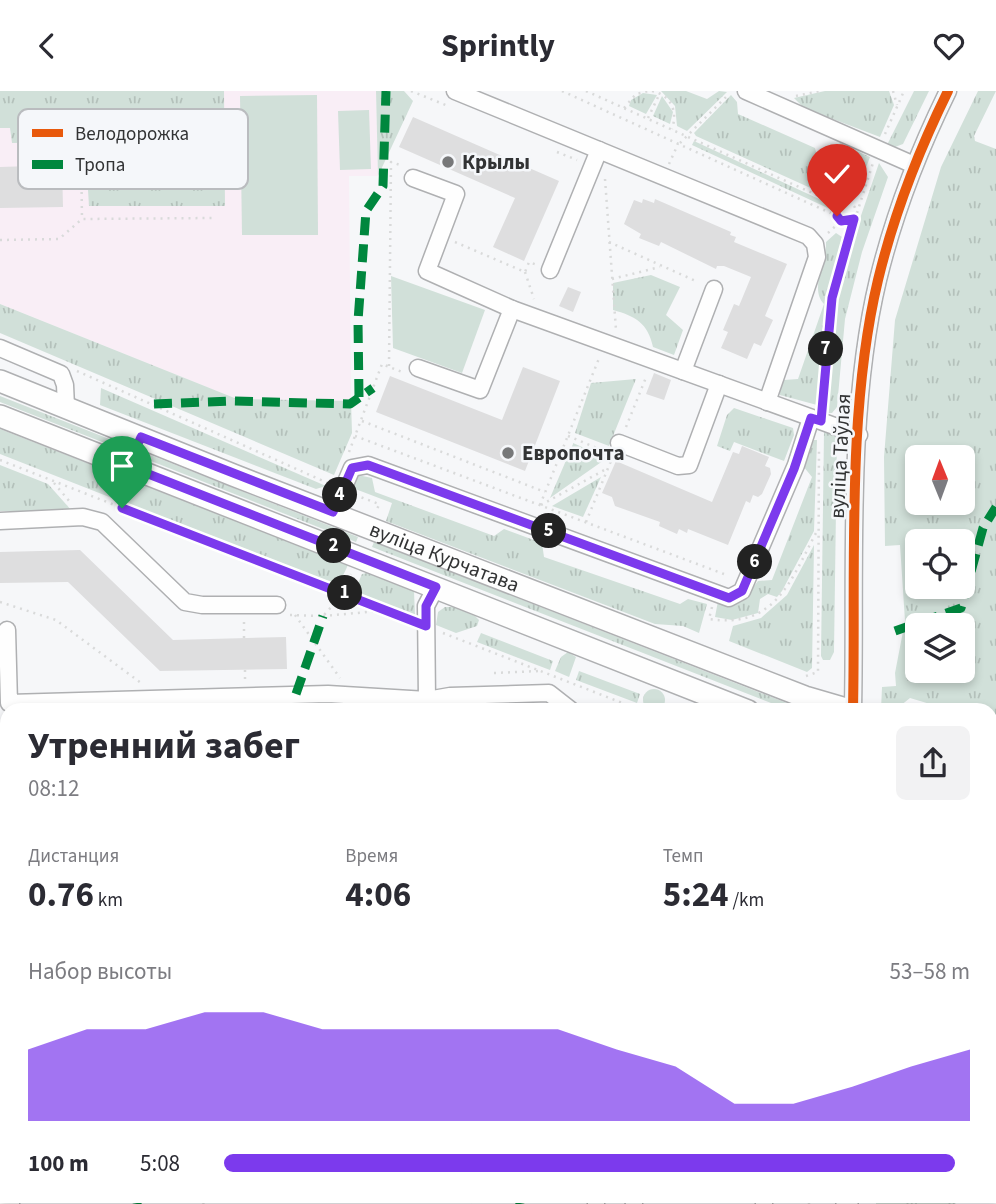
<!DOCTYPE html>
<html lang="ru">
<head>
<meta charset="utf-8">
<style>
  :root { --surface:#fff; --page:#f2f2f3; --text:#2b2b33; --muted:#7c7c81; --accent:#7c3aed }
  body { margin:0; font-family:"Source Sans 3",sans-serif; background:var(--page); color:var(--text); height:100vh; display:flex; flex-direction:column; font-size:26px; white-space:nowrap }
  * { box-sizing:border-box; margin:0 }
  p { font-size:23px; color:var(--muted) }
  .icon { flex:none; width:38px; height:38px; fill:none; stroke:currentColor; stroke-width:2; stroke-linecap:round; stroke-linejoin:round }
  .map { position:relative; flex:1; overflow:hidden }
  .details { position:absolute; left:0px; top:612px; width:998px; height:500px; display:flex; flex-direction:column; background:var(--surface); border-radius:21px 21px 0 0; box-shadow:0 4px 10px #0003 }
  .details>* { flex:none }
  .needle { width:46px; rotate:359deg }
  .fabs { position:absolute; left:905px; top:354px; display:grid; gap:14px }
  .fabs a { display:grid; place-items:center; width:70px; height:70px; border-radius:10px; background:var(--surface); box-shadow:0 4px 10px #0003; font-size:35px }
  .pin { position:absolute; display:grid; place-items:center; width:60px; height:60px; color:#fff; margin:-72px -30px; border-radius:50% 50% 50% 0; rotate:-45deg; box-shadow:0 0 7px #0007 }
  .pin .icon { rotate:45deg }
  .km { position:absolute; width:35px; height:35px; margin:-18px; border-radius:50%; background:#222; color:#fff; font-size:19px; line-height:35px; text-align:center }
  .round { display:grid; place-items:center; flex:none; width:74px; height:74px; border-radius:10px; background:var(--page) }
  .headline { display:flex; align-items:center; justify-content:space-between; height:119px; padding:0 28px }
  h1 { font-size:38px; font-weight:700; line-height:52px }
  .stats { display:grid; grid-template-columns:repeat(3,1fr); gap:10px; height:119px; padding:7px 28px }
  .stats div { display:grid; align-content:center }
  .stats b { font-size:35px; font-weight:700 }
  .stats small { font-size:19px; font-weight:400 }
  .stats p { font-size:19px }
  .chart { height:196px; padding:14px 28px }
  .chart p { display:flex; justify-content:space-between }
  .chart svg { width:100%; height:126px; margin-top:7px; fill:var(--accent); opacity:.7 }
  ul { padding:0 28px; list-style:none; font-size:23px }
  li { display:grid; grid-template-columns:112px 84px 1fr; align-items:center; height:52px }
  li i { height:18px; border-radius:9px; background:var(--accent) }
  header { display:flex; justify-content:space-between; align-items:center; height:91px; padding:0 28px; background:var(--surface); font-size:32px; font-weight:700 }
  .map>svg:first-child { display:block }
  .education { fill:#f9eef6 }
  .grass { fill:url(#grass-tufts); fill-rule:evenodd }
  .park { fill:#d1e0d9 }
  .building { fill:#dededf }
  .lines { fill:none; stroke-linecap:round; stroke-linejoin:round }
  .minor-casing { stroke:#afb0b2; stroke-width:19 }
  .major-casing { stroke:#afb0b2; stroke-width:24 }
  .path { stroke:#d9dada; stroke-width:2.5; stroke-dasharray:2 5; stroke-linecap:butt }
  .minor { stroke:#fefefe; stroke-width:16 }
  .major { stroke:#fefefe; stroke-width:21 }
  .quiet { stroke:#00873e; stroke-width:9; stroke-dasharray:18 9; stroke-linecap:butt }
  .cycleway-casing { stroke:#f5f7fa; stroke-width:15 }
  .cycleway { stroke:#e8590c; stroke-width:10 }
  .route-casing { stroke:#fff; stroke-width:14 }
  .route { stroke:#7c3aed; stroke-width:9 }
  .poi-dot { fill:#777879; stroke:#f5f7fa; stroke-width:2.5 }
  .labels { text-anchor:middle; stroke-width:5; stroke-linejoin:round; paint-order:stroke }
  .poi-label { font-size:21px; font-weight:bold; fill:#323334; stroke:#f5f7fa; text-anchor:start }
  .street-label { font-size:21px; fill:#323334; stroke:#f5f7fa }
  .key { fill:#f5f7fa; stroke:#babcbf; stroke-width:2 }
  .key-label { font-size:19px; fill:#323334 }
</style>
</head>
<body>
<header><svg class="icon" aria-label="back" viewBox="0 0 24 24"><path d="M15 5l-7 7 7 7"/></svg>Sprintly<svg class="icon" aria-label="heart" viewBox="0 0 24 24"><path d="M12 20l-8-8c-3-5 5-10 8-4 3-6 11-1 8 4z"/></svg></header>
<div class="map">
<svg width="996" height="1113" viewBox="0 0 996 1113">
  <defs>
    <pattern id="grass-tufts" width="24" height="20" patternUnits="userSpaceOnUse" patternTransform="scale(1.75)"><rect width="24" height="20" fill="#d1e0d9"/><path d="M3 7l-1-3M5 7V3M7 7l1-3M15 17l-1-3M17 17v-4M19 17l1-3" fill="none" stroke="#b4c1bb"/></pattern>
  </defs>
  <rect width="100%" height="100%" fill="#f6f7f9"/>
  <g class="education">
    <polygon points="0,0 376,0 378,85 349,85 351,310 237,308 0,213"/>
    <polygon points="0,672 7,672 7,787 0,794"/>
  </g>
  <g class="grass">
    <polygon points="0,0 224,0 225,115 89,115 85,51 12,52 10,37 0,37"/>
    <polygon points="376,0 404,0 413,10 378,85"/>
    <polygon points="661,0 686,0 707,8 719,0 727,1 687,40 677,35 675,15"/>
    <polygon points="825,0 889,0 894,14 880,46 804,17 794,7"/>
    <polygon points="914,0 929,0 903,53 895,56 887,54"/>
    <path d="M 978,0 L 996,0 L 974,45 L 975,50 L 996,58 L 996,634 L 991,632 L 990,620 L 950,619 L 910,607 L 895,619 L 881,619 L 882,596 L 896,595 L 895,582 L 905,530 L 900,454 L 885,455 L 884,366 L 895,229 L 941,76 ZM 917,366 L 962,366 L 962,411 L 917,411 ZM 917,450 L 962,450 L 962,495 L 917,495 ZM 917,534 L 962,534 L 962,579 L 917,579 Z"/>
    <polygon points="643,2 657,4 646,23 629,15 631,9"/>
    <polygon points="731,4 737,11 738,23 815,57 818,69 829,73 840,52 870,66 857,101 837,109 696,45 694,42"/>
    <polygon points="662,5 673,21 670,33 653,25"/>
    <polygon points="694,50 834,115 832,119 692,54"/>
    <polygon points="879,72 888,86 862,161 845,228 837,316 832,322 824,322 834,223 853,148"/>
    <path d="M 836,142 L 842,146 L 827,213 L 817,314 L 780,304 L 779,296 L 784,289 L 798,288 L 824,213 C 809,198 827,170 826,151 Z"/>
    <path d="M 651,184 L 680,196 L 666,224 L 683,239 L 674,264 L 653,256 C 648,232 635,225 613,219 L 613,192 Z"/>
    <polygon points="0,213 237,308 351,310 352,342 334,384 0,242"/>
    <polygon points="636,288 609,355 575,342 591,292"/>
    <polygon points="101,297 326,395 316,398 100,314"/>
    <polygon points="0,305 122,353 120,358 0,311"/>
    <polygon points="734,317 793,337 794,344 784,370 734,351 730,360 717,355 727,324"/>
    <polygon points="0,338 348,474 339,493 333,494 0,363"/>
    <polygon points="827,339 833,340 837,346 834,561 830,569 823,569 821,565 824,341"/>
    <polygon points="814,349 817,349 814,440 782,500 777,506 768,503 760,508 758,522 732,529 715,526 718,510 747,504 758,490 772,489 812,386 803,375"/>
    <polygon points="573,352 607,367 550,407 573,353"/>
    <polygon points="148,363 358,446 356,451 146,368"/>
    <polygon points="0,374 48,393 72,420 0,420"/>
    <polygon points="358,384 372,387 375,401 494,445 504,438 542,452 544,466 680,513 688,508 707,513 699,542 683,535 655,533 386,430 392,412 350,396"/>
    <polygon points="601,386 583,426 552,415"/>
    <polygon points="374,451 797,616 797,619 789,619 372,456"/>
    <polygon points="814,454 812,577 807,581 729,550 733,535 761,527 787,504"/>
    <polygon points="367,482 414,500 415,525 360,503 356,497 362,483"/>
    <polygon points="445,516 453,516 475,525 479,529 477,535 456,542 436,534 438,521"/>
    <polygon points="481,542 553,570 550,579 477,551"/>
    <polygon points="568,561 576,566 569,586 555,580 561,566"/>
    <polygon points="579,580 640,603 637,612 576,589"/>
    <circle cx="654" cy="609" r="11"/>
    <polygon points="876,1106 949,1106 956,1113 876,1113"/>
  </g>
  <g class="park">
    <polygon points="317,4 318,144 242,144 240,5"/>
    <polygon points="369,19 371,78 340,79 338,20"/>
    <polygon points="391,185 485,219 462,282 393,257"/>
    <rect x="0" y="703" width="7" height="57"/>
  </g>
  <g class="building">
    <polygon points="413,26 559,90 524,170 493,156 515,107 399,56"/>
    <polygon points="62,74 63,116 0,117 0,76"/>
    <polygon points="643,108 654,112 655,108 731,141 730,144 736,146 734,151 787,173 765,225 773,229 761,255 754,252 747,268 721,257 728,241 723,239 734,213 739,215 751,186 724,175 717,175 716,178 661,151 659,155 639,147 641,143 624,133 634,109 642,112"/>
    <polygon points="568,196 581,201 573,221 559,215"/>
    <polygon points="523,276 560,290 525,380 376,321 390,285 502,329"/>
    <polygon points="654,282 671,289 664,309 646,303"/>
    <polygon points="742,355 769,366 765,375 770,377 771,383 762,403 758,406 753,404 750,412 746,410 728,454 688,438 687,442 679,438 677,443 659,435 660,431 615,415 612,406 602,402 616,370 712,411 733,361 739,363"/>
    <polygon points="80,459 173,549 286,546 287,578 160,580 68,491 0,492 0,461"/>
  </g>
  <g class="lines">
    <defs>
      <g id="minor">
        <polyline points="455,0 808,145 815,153 817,166 767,311"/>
        <polyline points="746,0 914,74"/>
        <polyline points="413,87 456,103 427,180 512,218 859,344"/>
        <polyline points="550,179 599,59"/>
        <polyline points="0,257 61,283 65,294 66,316"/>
        <polyline points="418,277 480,299 512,218"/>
        <polyline points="683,280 714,198"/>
        <polyline points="619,352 678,375 689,374 719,293"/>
        <polyline points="333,421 352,377 368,374 729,507 742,500 796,374 811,327"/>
        <polyline points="0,430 83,426 102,431 185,511 202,514 277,514"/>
        <polyline points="7,539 9,612 328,603 427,609 426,515 436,496"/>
        <polyline points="427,609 450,605 549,602 572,620"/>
        <path d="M 853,618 C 856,480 846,323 878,189 C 894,123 918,61 948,0"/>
        <polyline points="990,746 996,749"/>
        <polyline points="0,915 7,914"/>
        <polyline points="0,1054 7,1046"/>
        <polyline points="596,1106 596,1113"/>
        <polyline points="633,1106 634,1113"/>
        <polyline points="764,1106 764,1113"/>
        <polyline points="0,1107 11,1113"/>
      </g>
      <g id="major">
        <path id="s1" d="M 0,290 L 233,384 L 805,606 L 853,620"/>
        <polyline points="0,325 748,620"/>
        <polyline points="990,854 996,849"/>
        <polyline points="847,1113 847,1106"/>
      </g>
    </defs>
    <use href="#minor" class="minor-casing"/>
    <use href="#major" class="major-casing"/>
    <g class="path">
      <polyline points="411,0 448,15"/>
      <polyline points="562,0 837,125"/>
      <polyline points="586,0 839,114"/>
      <path d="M 652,0 C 671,4 678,20 672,38"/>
      <polyline points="893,0 897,14"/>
      <polyline points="796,5 820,0"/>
      <polyline points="624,17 636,3 649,0"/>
      <polyline points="648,27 660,2"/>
      <polyline points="885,43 904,0"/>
      <polyline points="680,52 729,3"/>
      <polyline points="23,54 81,54 82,128"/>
      <polyline points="557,61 577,69"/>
      <polyline points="669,73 678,53"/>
      <polyline points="605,88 616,239"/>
      <circle cx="846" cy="121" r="10"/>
      <polyline points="857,122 873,72"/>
      <polyline points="828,142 841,130"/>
      <polyline points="0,149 59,148 82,128 213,127"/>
      <polyline points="455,151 525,181 529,171 537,174"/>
      <polyline points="609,151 698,191"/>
      <polyline points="525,181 534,208"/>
      <polyline points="612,188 660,176"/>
      <polyline points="389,275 391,71 403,75"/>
      <polyline points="77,280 330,393"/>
      <polyline points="821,313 832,207 854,128"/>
      <polyline points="362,330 545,401"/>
      <polyline points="626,336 647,284"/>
      <polyline points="355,345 724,483"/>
      <polyline points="568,345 604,360"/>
      <polyline points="349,361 382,273 402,281"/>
      <polyline points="0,369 410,530"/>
      <polyline points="54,392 70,411"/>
      <polyline points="355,404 379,413 377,419"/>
      <polyline points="540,414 600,265"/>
      <polyline points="541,414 608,377"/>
      <polyline points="586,431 613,365"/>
      <polyline points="0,511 56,529 141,592"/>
      <path d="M 712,516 L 709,528 C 775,538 790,491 816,442"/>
      <polyline points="290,524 323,525 344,502 351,483"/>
      <polyline points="295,524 340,587"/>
      <polyline points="323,525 379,520"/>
      <polyline points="443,542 643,620"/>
      <polyline points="244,547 244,529"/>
      <polyline points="245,579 245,590"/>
      <polyline points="494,582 539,580"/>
      <polyline points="806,585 818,581 819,358"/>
      <polyline points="0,650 7,650"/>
      <polyline points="0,813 7,817"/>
      <polyline points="0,1011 7,1011"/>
      <polyline points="0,1071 7,1079"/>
      <polyline points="31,1106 43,1113"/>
      <polyline points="470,1106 471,1113"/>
      <polyline points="203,1113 206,1106"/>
      <polyline points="809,1113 809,1106"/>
    </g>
    <use href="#minor" class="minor"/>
    <use href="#major" class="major"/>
    <g class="quiet">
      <polyline points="359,306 358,230 366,120 383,95 386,0"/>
      <polyline points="154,313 233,310 350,313 373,297"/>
      <polyline points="895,540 961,517 983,437 996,416"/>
      <polyline points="296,603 323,525"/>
      <polyline points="519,1106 520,1113"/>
      <polyline points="137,1113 138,1106"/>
    </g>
    <defs>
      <path id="cycleway" d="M 853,618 C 856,480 846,323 878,189 C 894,123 918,61 948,0"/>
    </defs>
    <use href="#cycleway" class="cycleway-casing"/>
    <use href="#cycleway" class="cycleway"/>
  </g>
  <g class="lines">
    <defs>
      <polyline id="route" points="122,417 426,535 426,515 436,496 128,375 141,346 333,421 352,377 368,374 729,507 742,500 794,378 811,327 821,330 832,207 854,128 841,130 837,125"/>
    </defs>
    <use href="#route" class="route-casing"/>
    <use href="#route" class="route"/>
  </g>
  <g class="poi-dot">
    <circle cx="448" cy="71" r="7"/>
    <circle cx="508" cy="362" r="7"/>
  </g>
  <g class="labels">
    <g class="poi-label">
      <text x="462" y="78">Крылы</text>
      <text x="522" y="369">Европочта</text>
    </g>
    <g class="street-label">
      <text transform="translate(840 365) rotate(-87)" y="7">вуліца Таўлая</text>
      <text dy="7" stroke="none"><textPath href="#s1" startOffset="478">вуліца Курчатава</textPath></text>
    </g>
  </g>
  <rect x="18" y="18" width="230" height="80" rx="10" class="key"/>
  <rect x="32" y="38" width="31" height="8" fill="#e8590c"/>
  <rect x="32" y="69" width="31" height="9" fill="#00873e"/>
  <g class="key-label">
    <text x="75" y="49">Велодорожка</text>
    <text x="75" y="80">Тропа</text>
  </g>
</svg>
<div class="fabs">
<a><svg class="needle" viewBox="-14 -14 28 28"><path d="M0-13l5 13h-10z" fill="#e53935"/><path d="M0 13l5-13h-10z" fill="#7c7c81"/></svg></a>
<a><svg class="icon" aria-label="locate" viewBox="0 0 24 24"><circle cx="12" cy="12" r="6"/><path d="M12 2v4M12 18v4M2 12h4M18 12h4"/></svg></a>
<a><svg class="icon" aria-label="layers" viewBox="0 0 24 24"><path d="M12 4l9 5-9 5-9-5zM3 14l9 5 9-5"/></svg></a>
</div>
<div class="pin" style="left:122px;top:417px;background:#1e9e55"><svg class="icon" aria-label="arrive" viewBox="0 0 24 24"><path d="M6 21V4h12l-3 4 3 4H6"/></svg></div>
<div class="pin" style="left:837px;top:125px;background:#d93025"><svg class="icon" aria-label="check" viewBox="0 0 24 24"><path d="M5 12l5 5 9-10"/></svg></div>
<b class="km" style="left:345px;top:502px">1</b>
<b class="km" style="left:334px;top:455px">2</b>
<b class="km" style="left:340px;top:404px">4</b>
<b class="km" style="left:549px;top:440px">5</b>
<b class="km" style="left:755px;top:471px">6</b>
<b class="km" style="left:826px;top:258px">7</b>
<section class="details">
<div class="headline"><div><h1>Утренний забег</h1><p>08:12</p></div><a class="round"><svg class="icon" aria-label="share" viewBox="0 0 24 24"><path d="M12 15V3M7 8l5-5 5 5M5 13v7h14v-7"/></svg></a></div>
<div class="stats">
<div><p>Дистанция</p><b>0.76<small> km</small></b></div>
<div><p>Время</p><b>4:06</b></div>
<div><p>Темп</p><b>5:24<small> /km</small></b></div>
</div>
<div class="chart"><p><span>Набор высоты</span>53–58 m</p>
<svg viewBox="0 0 160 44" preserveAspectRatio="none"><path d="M0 44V19L10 12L20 12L30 6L40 6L50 12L60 12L70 12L80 12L90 12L100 19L110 25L120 38L130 38L140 32L150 25L160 19V44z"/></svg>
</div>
<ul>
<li><b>100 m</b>5:08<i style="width:98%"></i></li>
</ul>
</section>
</div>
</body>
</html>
